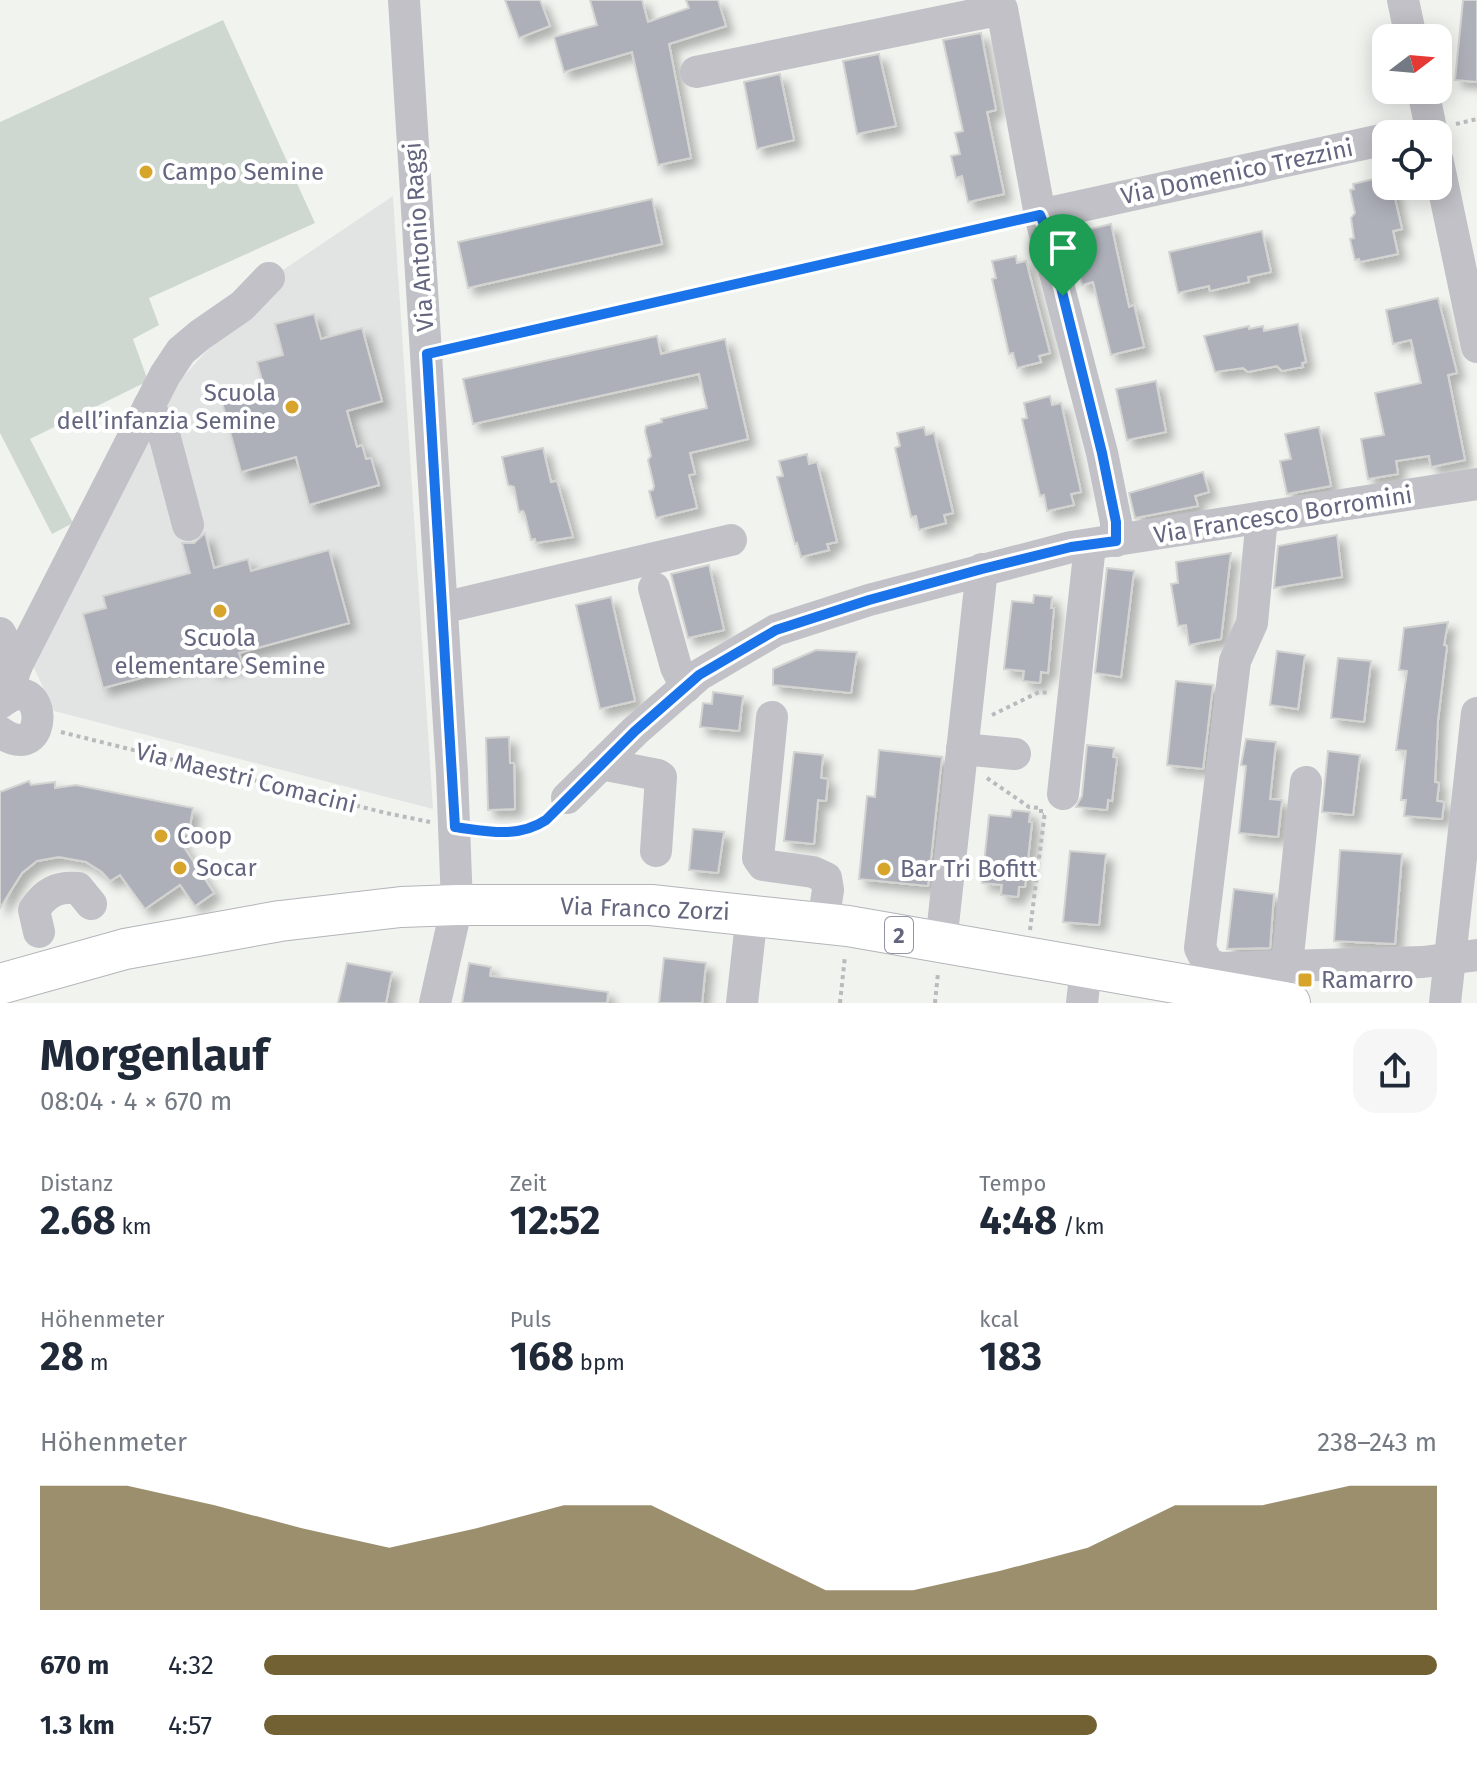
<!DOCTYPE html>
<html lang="de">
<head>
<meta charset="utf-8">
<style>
  :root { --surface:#fff; --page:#f6f6f7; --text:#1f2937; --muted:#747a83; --accent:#726132 }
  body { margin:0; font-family:"Fira Sans",sans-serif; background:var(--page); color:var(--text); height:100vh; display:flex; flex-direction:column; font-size:30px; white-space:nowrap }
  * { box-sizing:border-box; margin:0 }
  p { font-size:26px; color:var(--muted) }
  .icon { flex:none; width:44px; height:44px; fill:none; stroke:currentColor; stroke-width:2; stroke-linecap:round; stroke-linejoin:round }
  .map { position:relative; height:1003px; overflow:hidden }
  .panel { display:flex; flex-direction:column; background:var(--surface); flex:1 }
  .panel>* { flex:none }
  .needle { width:52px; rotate:74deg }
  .controls { position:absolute; left:1372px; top:24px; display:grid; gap:16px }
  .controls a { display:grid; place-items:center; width:80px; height:80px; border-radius:16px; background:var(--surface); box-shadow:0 4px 20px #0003; font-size:40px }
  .pin { position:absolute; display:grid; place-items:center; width:68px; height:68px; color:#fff; margin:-82px -34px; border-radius:50% 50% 50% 0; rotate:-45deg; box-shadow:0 0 8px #0007 }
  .pin .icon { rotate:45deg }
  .round { display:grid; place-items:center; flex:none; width:84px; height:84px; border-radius:24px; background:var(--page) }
  .head { display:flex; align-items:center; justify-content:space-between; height:136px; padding:0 40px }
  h1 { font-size:44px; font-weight:700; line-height:60px }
  .stats { display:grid; grid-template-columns:repeat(3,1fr); gap:12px; height:136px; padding:8px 40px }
  .stats div { display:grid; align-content:center }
  .stats b { font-size:40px; font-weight:700 }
  .stats small { font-size:22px; font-weight:400 }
  .stats p { font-size:22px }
  .chart { height:224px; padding:16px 40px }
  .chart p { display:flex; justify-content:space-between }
  .chart svg { width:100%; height:144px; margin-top:8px; fill:var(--accent); opacity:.7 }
  ul { padding:0 40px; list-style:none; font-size:26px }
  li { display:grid; grid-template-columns:128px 96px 1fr; align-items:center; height:60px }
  li i { height:20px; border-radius:10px; background:var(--accent) }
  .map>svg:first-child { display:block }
  .built { fill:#e2e4e3 }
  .green { fill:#cfd8d0 }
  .building { fill:#aeb0b9; stroke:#d3d4d2; stroke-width:2; filter:url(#shadow) }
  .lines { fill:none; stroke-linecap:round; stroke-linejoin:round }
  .major-casing { stroke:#b4b4ba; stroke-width:42 }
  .path { stroke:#bababe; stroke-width:4; stroke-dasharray:4 4; stroke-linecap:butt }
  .minor { stroke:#c1c1c7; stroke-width:32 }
  .major { stroke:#fff; stroke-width:40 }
  .route-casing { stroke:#fff; stroke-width:16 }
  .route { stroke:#1a73e8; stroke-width:10 }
  .poi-dot { fill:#d7a52c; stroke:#fff; stroke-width:3 }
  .labels { text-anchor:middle; stroke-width:8; stroke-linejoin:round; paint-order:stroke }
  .shield { fill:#fff; stroke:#9294a5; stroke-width:2 }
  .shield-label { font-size:22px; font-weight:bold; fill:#64667f }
  .poi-label { font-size:24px; fill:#64667f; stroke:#fff; text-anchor:start }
  .street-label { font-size:24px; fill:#64667f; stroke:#fff }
</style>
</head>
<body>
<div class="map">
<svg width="1477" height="1003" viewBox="0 0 1477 1003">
  <defs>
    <filter id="shadow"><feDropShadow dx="7" dy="7" stdDeviation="4" flood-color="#0004"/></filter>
  </defs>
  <rect width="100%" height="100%" fill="#f1f3ef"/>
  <polygon class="built" points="393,196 433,809 54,711 29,657 149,414 277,274"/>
  <polygon class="green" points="223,20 315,223 149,298 159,325 133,339 148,381 30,439 73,523 52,534 0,433 0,122"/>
  <g class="building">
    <polygon points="505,0 540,0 550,26 519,38"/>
    <polygon points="590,0 642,0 648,22 689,8 686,0 718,0 726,26 669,44 691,158 658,165 632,52 564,72 554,37 597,25"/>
    <polygon points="1463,0 1477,0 1477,82 1455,80"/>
    <polygon points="981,33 996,110 987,112 1004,194 968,202 962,176 956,178 951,156 960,154 955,133 963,131 943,40"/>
    <polygon points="879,54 896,126 857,134 843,61"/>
    <polygon points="780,74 794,140 757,149 744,82"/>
    <polygon points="1386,176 1386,186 1392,186 1402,229 1393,231 1398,254 1360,262 1359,259 1355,260 1350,239 1354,238 1351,218 1355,213 1350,190 1354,189 1353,184"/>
    <polygon points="652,199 662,244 468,288 458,242"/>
    <polygon points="1111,224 1129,307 1134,305 1144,347 1111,355 1093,282 1082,285 1070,234"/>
    <polygon points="1262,231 1271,272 1248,277 1249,282 1210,291 1209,286 1178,293 1169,252"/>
    <polygon points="1016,256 1017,263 1026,261 1050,353 1039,356 1041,362 1017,368 1013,353 1009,354 992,279 996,278 992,261"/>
    <polygon points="1438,298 1457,373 1448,375 1465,460 1431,467 1429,456 1396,461 1398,474 1368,479 1361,439 1384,435 1375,393 1421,383 1411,340 1393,344 1386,310"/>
    <polygon points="314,314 321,339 362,328 382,401 347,411 357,447 362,445 366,459 371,458 379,485 309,505 296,457 241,472 222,402 265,391 257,362 283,355 275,324"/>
    <polygon points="1298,324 1306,362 1302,363 1303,367 1282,371 1277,366 1248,372 1243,368 1215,372 1204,336 1249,326 1249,329 1263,326 1264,331"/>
    <polygon points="657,336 661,354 725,339 748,439 690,453 695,474 689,475 697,508 656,518 649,491 653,490 654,486 648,460 651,456 645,431 646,426 662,422 661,419 707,408 699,374 473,424 463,379"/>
    <polygon points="1156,381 1166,432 1127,440 1116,389"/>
    <polygon points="1050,396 1052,405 1061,403 1081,492 1071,494 1074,505 1047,511 1044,495 1040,496 1022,419 1027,418 1024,403"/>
    <polygon points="924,427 926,435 934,433 953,513 944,515 946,523 919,530 916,516 911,517 895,448 900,446 897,433"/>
    <polygon points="1319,427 1331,486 1287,494 1280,461 1291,459 1285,434"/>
    <polygon points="543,448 551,482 557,481 573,537 536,543 535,539 531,540 525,515 523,511 519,512 514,487 508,485 502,457"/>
    <polygon points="807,454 809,464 817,462 837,542 827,544 829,550 801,557 797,543 795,544 777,477 783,476 779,461"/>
    <polygon points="1203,472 1209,492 1195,496 1198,506 1135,518 1129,493"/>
    <polygon points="205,533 214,568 248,559 251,571 329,550 349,623 239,653 242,663 212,671 209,660 103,688 83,614 106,608 103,596 190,573 182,543 194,543"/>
    <polygon points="1337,535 1342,577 1274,588 1278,546"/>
    <polygon points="1231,553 1221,639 1189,645 1186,625 1178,626 1171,584 1178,583 1176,562"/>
    <polygon points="709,565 724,630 688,638 671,574"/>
    <polygon points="1107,568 1134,571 1121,677 1095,673"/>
    <polygon points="1034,595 1052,597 1051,608 1054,608 1048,673 1041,672 1040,683 1023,681 1024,671 1004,669 1012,601 1033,603"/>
    <polygon points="611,597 635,701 600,709 576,605"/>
    <polygon points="1448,622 1444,645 1447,646 1438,720 1435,782 1439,783 1437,801 1444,802 1442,819 1404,816 1406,800 1401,800 1406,751 1396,750 1407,671 1399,670 1404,628"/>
    <polygon points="816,650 857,652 851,693 773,685 773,669"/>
    <polygon points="1277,651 1305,655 1298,709 1270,705"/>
    <polygon points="1338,658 1371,661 1364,722 1331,718"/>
    <polygon points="1176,681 1213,685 1203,769 1167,765"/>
    <polygon points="713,692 743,696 739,731 700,727 703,703 712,704"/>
    <polygon points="509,737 510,763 514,763 515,809 488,810 486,738"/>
    <polygon points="1246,739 1276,742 1270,799 1282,800 1278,837 1239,833 1246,766 1241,765"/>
    <polygon points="1087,745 1114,748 1113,757 1117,758 1112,801 1108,800 1107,810 1076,807 1082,796"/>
    <polygon points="879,750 942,757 928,886 859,879 867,796 875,797"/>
    <polygon points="1328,751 1360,755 1353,815 1322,812"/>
    <polygon points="794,752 823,755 821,778 828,779 826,801 818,800 814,844 784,841"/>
    <polygon points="29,781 31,785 55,782 55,788 76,785 193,808 189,832 178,838 214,893 195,906 180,885 145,909 120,875 110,881 102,872 86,862 59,857 37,861 22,873 0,908 0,792"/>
    <polygon points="1012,810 1030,812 1029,822 1032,822 1025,887 1019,887 1018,897 1001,895 1002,885 982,883 989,815 1011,817"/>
    <polygon points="693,829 724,832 718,873 689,870"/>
    <polygon points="1340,850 1402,854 1395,944 1334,941"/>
    <polygon points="1070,851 1106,854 1099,925 1063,922"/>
    <polygon points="1234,889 1274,894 1270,948 1227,949"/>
    <polygon points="664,958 706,963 702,1003 659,1003"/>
    <polygon points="347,963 392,972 386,1003 338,1003"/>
    <polygon points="469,963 491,967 490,976 608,992 607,1003 462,1003"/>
  </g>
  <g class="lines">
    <defs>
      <polyline id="major" points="0,984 125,949 280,921 401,907 457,905 651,905 848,926 1290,1003"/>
    </defs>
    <use href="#major" class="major-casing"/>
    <g class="path">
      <polyline points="1456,124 1477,119"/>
      <polyline points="453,348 1013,221"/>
      <polyline points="992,715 1039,692 1050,693"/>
      <polyline points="61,732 386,813 430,822"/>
      <polyline points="987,778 1029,807 1041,808 1041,815 1044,815"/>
      <path d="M 478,830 C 503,834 528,835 549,817"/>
      <polyline points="1030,930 1045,811"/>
      <polyline points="840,1003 845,956"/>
      <polyline points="935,1003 938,973"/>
    </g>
    <g class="minor">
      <polyline points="404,0 452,773 457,905 435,1003"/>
      <polyline points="1403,0 1411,38"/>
      <polyline points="696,72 1002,9 1040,215 1102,453 1116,522 1116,541"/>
      <polyline points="1423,90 1432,134"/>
      <polyline points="1438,162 1477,347"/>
      <polyline points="1040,215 1386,139"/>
      <polyline points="149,406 165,438 188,525"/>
      <polyline points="1262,517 1252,623 1235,661 1200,948 1208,964 1220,968 1423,962 1477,955"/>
      <polyline points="654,588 676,667 686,687"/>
      <polyline points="442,608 731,540"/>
      <polyline points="0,633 17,665"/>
      <polyline points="5,699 17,665 165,375 181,351 200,335 242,306 269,278"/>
      <path d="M 0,703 C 48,664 52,769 0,732"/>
      <polyline points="772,717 758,858 763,865 813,872 826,878 828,890 823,923"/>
      <polyline points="962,749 1015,754"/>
      <polyline points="601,764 658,775 661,777 656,851"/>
      <polyline points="1063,794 1090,545"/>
      <polyline points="567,798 635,731 699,675 776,630 869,600 1071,547 1477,484"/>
      <path d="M 39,932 L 34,910 C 45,893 57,886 78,888 L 91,904"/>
      <polyline points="941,943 982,569"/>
      <polyline points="1287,965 1306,782"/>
      <polyline points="742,1003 752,914"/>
      <polyline points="1082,1003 1086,968"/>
      <polyline points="1445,1003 1477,713"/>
    </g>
    <use href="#major" class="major"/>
  </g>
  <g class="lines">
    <defs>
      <path id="route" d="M 1040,215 L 1047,231 L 1102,453 L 1116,522 L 1116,541 L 1071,547 L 982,569 L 869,600 L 776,630 L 699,675 L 635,731 L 546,820 C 517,839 486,831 455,827 L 427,354 Z"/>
    </defs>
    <use href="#route" class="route-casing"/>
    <use href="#route" class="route"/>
  </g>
  <g class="poi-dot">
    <circle cx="146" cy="172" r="8"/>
    <circle cx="292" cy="407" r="8"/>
    <circle cx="220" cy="611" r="8"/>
    <circle cx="161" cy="836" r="8"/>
    <circle cx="180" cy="868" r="8"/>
    <circle cx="884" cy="869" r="8"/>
    <rect x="1297" y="972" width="16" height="16" rx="4"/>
  </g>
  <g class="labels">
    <rect class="shield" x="885" y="917" width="28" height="36" rx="6"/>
    <g class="shield-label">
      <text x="899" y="943">2</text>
    </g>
    <g class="poi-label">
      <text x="162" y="180">Campo Semine</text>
      <text x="276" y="401" text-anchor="end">Scuola<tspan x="276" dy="28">dell’infanzia Semine</tspan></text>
      <text x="220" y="646" text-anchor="middle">Scuola<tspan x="220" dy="28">elementare Semine</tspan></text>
      <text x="177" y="844">Coop</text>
      <text x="196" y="876">Socar</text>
      <text x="900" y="877">Bar Tri Bofitt</text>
      <text x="1321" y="988">Ramarro</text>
    </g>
    <g class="street-label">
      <text transform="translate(1237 172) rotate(-12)" y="8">Via Domenico Trezzini</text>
      <text transform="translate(419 237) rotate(-94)" y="8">Via Antonio Raggi</text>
      <text transform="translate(1283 515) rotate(-9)" y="8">Via Francesco Borromini</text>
      <text transform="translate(246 778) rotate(14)" y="8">Via Maestri Comacini</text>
      <text transform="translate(645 909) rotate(2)" y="8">Via Franco Zorzi</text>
    </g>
  </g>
</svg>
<div class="controls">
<a><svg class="needle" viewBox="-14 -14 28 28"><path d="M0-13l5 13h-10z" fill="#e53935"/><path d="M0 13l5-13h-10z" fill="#747a83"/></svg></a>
<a><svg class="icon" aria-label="locate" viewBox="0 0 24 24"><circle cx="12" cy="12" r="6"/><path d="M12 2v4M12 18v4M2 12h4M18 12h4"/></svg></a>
</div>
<div class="pin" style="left:1063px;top:296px;background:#1e9e55"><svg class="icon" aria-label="arrive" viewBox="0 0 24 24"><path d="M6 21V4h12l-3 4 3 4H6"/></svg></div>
</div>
<section class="panel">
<div class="head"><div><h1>Morgenlauf</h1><p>08:04 · 4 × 670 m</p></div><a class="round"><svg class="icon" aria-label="share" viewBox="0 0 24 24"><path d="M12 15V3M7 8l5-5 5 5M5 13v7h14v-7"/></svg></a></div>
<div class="stats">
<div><p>Distanz</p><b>2.68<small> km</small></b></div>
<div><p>Zeit</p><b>12:52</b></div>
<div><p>Tempo</p><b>4:48<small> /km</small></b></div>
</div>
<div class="stats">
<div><p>Höhenmeter</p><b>28<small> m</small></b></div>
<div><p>Puls</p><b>168<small> bpm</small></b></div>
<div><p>kcal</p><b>183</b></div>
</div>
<div class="chart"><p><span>Höhenmeter</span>238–243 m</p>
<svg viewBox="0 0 160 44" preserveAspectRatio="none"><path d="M0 44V6L10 6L20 12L30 19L40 25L50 19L60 12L70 12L80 25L90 38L100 38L110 32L120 25L130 12L140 12L150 6L160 6V44z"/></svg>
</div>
<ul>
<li><b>670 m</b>4:32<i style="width:100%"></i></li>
<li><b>1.3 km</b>4:57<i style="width:71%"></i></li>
</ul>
</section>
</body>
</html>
